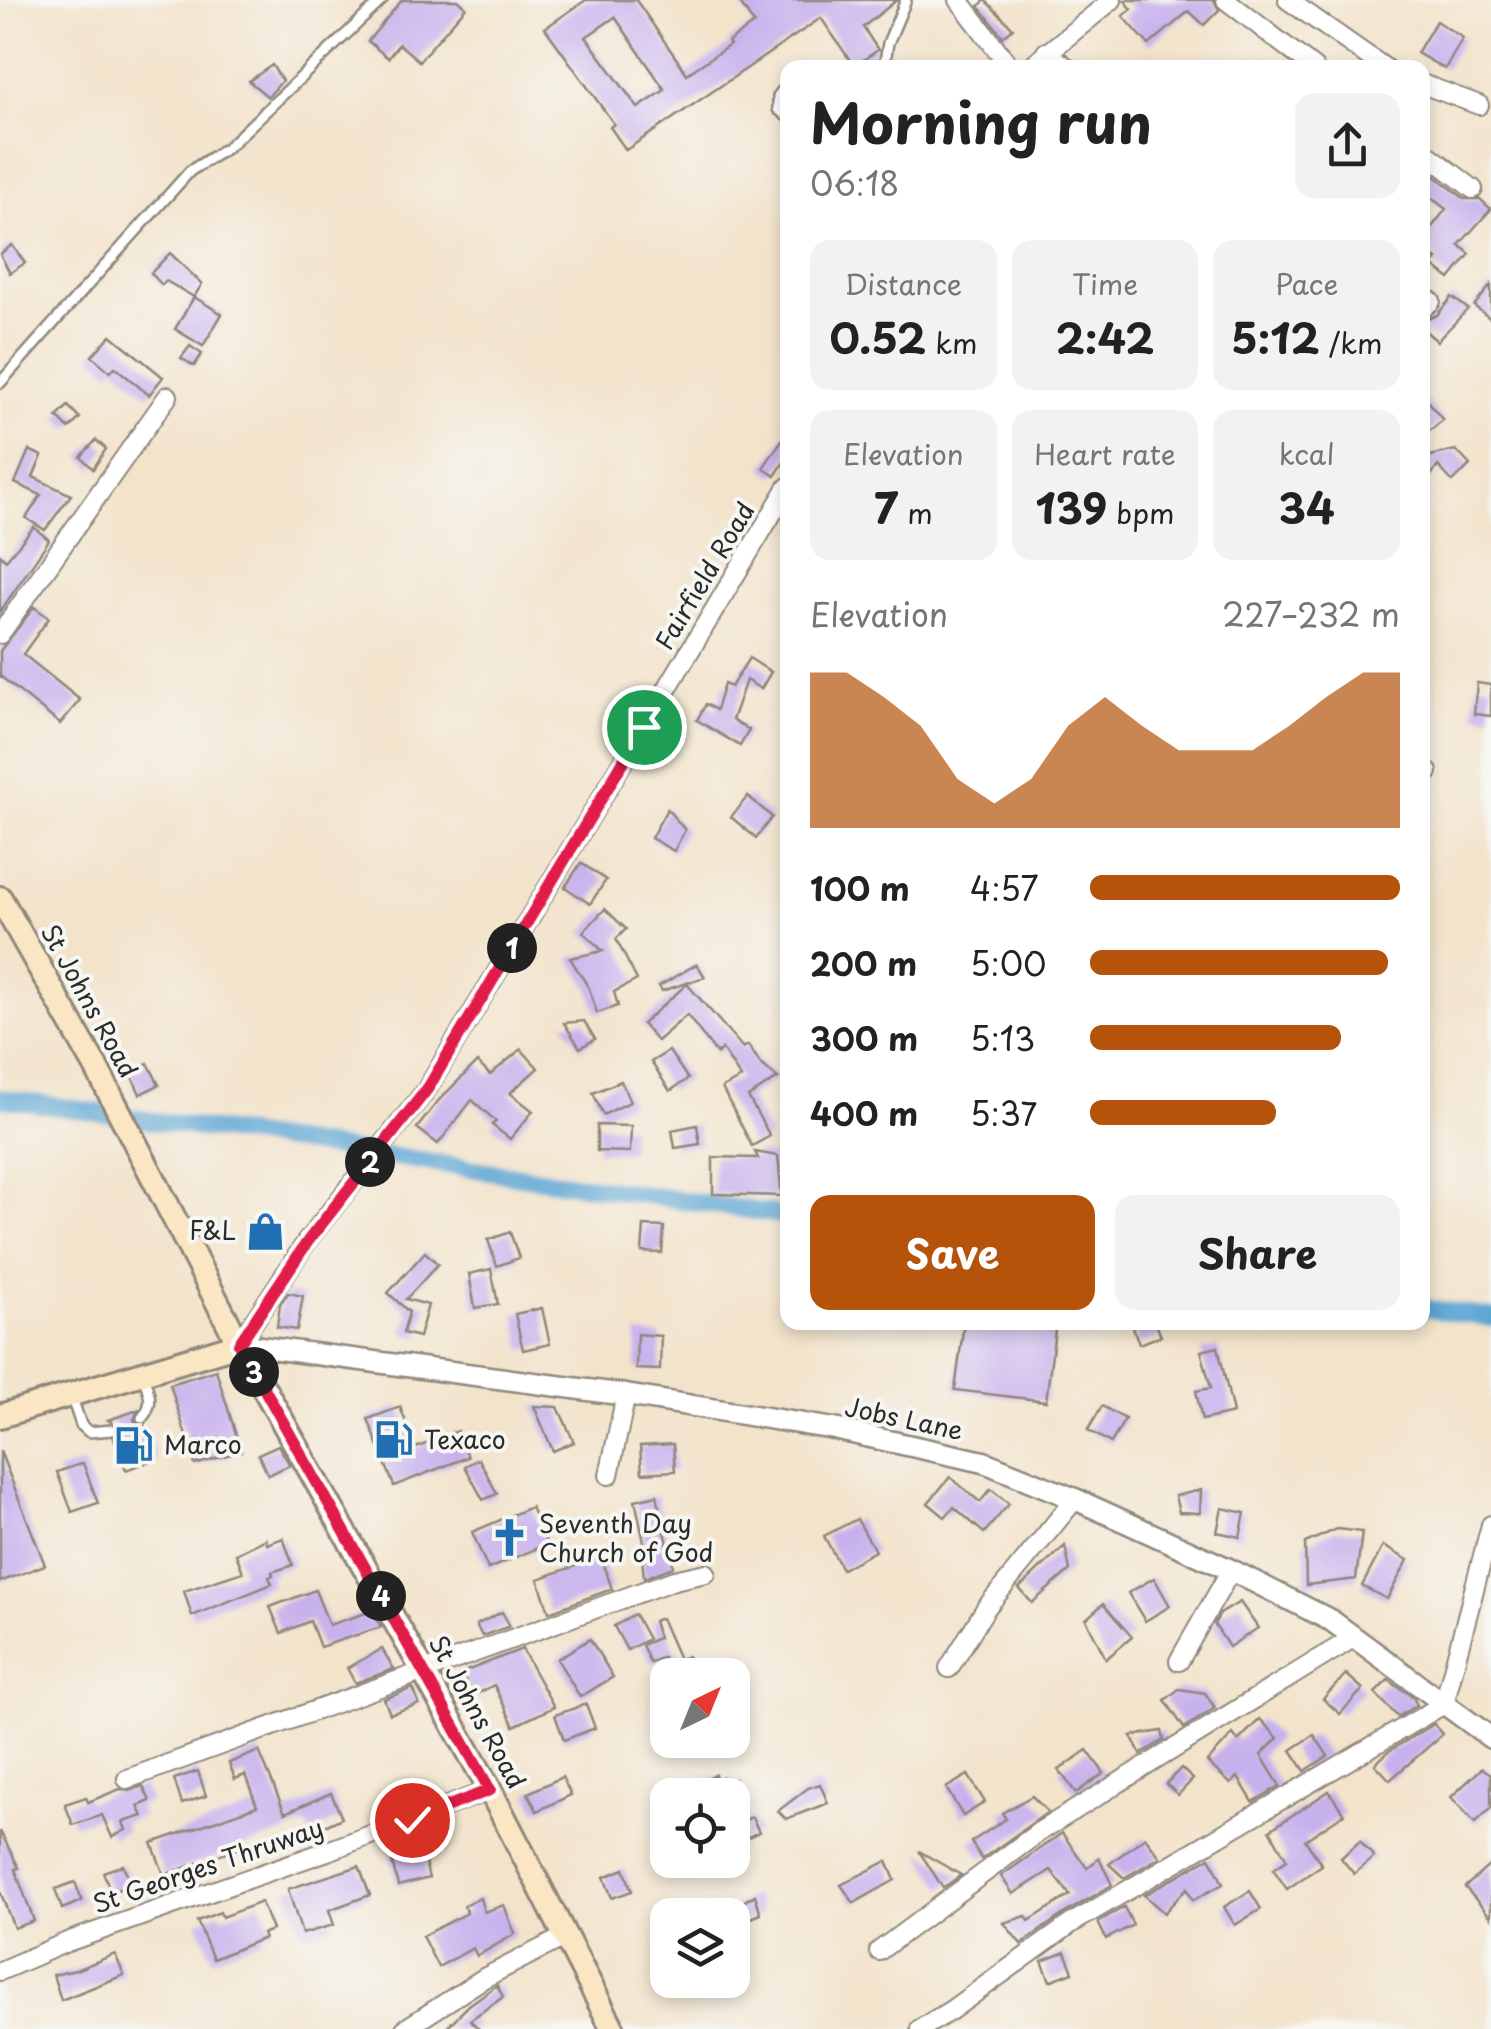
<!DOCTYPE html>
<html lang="en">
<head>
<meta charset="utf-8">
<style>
  :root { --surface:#fff; --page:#f2f2f2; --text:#222; --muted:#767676; --accent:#b45309 }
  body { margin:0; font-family:"Playpen Sans",sans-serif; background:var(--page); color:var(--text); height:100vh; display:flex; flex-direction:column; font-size:38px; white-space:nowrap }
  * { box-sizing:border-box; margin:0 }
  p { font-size:32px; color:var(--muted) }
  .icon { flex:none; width:55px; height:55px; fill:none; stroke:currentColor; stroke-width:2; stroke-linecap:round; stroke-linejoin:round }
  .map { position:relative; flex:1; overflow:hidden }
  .side { position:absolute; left:780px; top:60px; width:650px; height:1270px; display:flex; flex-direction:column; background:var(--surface); border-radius:20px; box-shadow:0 5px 15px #0003 }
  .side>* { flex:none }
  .needle { width:65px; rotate:43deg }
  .fabs { position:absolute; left:650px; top:1658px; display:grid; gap:20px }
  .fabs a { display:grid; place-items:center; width:100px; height:100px; border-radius:20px; background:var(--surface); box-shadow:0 5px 15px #0003; font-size:50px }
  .pin { position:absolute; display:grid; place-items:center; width:85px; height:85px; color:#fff; margin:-42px; border:5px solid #fff; border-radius:50%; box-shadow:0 2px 10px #0007 }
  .km { position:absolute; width:50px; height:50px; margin:-25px; border-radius:50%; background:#222; color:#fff; font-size:28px; line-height:50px; text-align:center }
  .round { display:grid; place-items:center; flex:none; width:105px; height:105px; border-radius:20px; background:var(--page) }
  .summary { display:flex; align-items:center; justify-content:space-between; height:170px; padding:0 30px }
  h1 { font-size:55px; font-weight:700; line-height:75px }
  .stats { display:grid; grid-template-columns:repeat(3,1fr); gap:15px; height:170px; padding:10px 30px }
  .stats div { display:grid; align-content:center; border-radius:20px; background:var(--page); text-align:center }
  .stats b { font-size:42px; font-weight:700 }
  .stats small { font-size:28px; font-weight:400 }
  .stats p { font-size:28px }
  .chart { height:280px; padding:20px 30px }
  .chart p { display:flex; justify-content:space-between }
  .chart svg { width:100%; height:180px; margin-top:10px; fill:var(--accent); opacity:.7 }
  .cta { display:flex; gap:20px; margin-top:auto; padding:20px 30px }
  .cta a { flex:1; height:115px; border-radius:20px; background:var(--accent); color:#fff; font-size:40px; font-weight:700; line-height:115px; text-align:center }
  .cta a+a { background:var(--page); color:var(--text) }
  ul { padding:0 30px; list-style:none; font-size:32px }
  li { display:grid; grid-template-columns:160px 120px 1fr; align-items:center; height:75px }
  li i { height:25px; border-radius:12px; background:var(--accent) }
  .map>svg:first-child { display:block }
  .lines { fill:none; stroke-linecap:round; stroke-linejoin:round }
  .canal { stroke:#5ba5d3; stroke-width:18 }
  .building { fill:#c7b1ed; fill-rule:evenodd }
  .service-casing { stroke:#8f877b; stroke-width:14 }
  .minor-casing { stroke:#8f877b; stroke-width:22 }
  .tertiary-casing { stroke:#8f877b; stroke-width:25 }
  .secondary-casing { stroke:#8f877b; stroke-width:28 }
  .service { stroke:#fff; stroke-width:9 }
  .minor { stroke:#fff; stroke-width:18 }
  .tertiary { stroke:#fff; stroke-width:20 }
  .secondary { stroke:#fbe6c4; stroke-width:22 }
  .route-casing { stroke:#fff; stroke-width:20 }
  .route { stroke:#e11d48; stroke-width:12 }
  .labels { text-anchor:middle; stroke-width:8; stroke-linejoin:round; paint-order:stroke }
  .street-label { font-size:25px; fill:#2b2b2b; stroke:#f6f6f2 }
  .poi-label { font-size:25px; fill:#2b2b2b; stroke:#f6f6f2; text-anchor:start }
</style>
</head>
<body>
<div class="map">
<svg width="1491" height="2029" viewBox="0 0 1491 2029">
  <rect width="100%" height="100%" fill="#f6f6f2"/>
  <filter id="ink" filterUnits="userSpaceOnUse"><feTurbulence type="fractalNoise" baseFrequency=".01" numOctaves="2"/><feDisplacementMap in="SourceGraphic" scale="20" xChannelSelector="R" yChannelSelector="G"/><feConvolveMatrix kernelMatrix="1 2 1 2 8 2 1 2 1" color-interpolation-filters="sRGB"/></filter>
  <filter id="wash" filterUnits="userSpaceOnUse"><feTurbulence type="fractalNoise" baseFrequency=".0048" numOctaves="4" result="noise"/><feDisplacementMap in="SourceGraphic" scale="40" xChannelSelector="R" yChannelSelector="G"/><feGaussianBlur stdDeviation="2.25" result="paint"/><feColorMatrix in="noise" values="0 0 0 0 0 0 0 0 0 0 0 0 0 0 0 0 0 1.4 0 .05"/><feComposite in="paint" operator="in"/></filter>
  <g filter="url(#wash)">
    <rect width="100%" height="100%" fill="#f3e3cb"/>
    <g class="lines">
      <g class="canal">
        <polyline points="0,1098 788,1216"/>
        <polyline points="1422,1308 1491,1318"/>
      </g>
    </g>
    <g id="blocks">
      <g class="building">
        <polygon points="402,0 458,0 466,7 419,61 399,44 388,58 368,41"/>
        <path d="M 586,0 L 636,0 L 687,74 L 730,45 L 728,42 L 754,24 L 738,0 L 897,0 L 863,27 L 878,50 L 854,66 L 821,18 L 626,150 L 610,127 L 614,124 L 545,28 ZM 615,17 L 665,90 L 638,108 L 586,37 Z"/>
        <polygon points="985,0 1013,28 1003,37 979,6"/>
        <polygon points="1124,0 1214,0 1219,10 1204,25 1189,11 1149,45 1123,16 1132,9"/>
        <polygon points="1436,21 1463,38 1445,69 1417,53"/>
        <polygon points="272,65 282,81 268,97 249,81"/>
        <polygon points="1422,166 1465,199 1480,199 1491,209 1459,245 1470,254 1450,279 1432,265 1437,259 1422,248 1422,240 1446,209 1422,191"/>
        <polygon points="12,245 25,263 10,273 0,254"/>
        <polygon points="170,253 202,284 194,297 166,281 162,285 151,273"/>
        <polygon points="1491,285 1491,319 1474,306"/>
        <polygon points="194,297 222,314 203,346 175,329"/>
        <polygon points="1452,297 1468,309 1437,341 1422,328 1422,321 1437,315"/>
        <polygon points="111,335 163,377 149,395 115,367 110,372 92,356"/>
        <polygon points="190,346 202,354 194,366 181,358"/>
        <polygon points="1422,395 1443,420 1422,437"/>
        <polygon points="68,406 80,418 69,429 57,417"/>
        <polygon points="788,431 788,456 775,476 763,468"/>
        <polygon points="96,440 106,449 93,469 81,457"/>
        <polygon points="29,450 42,456 33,477 71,495 45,530 26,518 41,495 15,483"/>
        <polygon points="1456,450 1470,465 1453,482 1438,466 1422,487 1422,458"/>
        <polygon points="34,527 49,540 0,612 0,554 6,560"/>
        <polygon points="34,607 49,618 23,654 80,700 60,724 0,676 0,651"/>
        <polygon points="749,658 771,672 761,689 746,680 732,720 749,730 740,746 697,720 706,704 716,710 724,684 731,687"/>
        <polygon points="1477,683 1491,685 1491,716 1474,714"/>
        <polygon points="748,796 772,817 756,838 731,817"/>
        <polygon points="667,809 685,830 674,851 651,838"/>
        <polygon points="581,863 606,880 590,904 565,887"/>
        <polygon points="605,909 626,929 616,939 637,980 614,992 618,1006 597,1013 589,988 570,958 603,951 583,932"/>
        <polygon points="697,964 705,977 662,991 659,986"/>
        <polygon points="687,984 743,1048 748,1045 760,1063 778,1078 748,1097 770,1136 752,1146 722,1088 741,1078 722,1049 717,1054 687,1015 657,1041 642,1024"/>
        <polygon points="584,1021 595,1039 580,1048 564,1023"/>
        <polygon points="521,1049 538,1068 510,1093 533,1111 510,1139 492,1125 496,1121 472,1100 438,1144 417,1128 439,1100 477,1062 490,1075"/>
        <polygon points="669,1051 688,1079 670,1091 651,1062"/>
        <polygon points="148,1063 159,1085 140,1094 130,1072"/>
        <polygon points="621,1081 630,1102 603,1115 593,1093"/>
        <polygon points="597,1125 631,1126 630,1152 597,1151"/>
        <polygon points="697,1125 700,1144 675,1148 672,1130"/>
        <polygon points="755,1152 778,1156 782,1196 713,1194 713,1157 758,1158"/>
        <polygon points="644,1226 664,1227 662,1253 642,1252"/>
        <polygon points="510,1232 519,1258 497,1266 488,1240"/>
        <polygon points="425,1252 438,1264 406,1299 428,1305 419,1337 403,1333 409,1312 388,1293"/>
        <polygon points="491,1269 498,1304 475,1308 469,1274"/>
        <polygon points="288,1293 303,1296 297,1330 277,1327 280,1304"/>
        <polygon points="542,1308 550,1344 523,1350 515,1314"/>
        <polygon points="964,1322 1056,1322 1046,1401 955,1390"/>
        <polygon points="1131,1322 1155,1322 1161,1336 1139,1344"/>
        <polygon points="637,1334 661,1336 660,1370 636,1369"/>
        <polygon points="1218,1347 1233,1413 1202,1420 1196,1391 1211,1388 1201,1351"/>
        <polygon points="216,1370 241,1451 195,1465 170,1384"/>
        <polygon points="534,1406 558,1407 574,1442 553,1451"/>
        <polygon points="1102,1406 1125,1419 1111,1443 1088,1430"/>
        <polygon points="400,1407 416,1448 458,1431 468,1457 394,1486 368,1419"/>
        <polygon points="138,1410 134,1420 138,1425 145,1426 156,1459 126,1470 114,1438 120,1428 108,1420"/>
        <polygon points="673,1444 675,1471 642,1473 640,1446"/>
        <polygon points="278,1445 290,1465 268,1475 258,1454"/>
        <polygon points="0,1451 45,1565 0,1582"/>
        <polygon points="479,1459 497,1494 483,1500 465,1466"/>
        <polygon points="83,1463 98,1503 72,1512 57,1472"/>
        <polygon points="950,1477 980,1502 991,1489 1009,1504 984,1533 954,1507 945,1517 928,1503"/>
        <polygon points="1201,1490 1200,1513 1179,1512 1175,1496"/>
        <polygon points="657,1495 668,1545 671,1544 673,1567 644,1578 641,1547 645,1547 635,1500"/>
        <polygon points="531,1507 547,1544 488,1569 472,1532"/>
        <polygon points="1222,1508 1245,1513 1240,1537 1217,1532"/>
        <polygon points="857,1519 875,1551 842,1569 824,1536"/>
        <polygon points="1337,1529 1362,1532 1356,1579 1306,1585 1305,1543"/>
        <polygon points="283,1538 293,1565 272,1572 273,1575 269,1577 272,1584 192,1616 184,1591 243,1572 236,1554 266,1539 267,1544"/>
        <polygon points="1065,1546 1070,1570 1032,1603 1019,1588"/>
        <polygon points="1383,1546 1408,1560 1387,1599 1362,1586"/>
        <polygon points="601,1557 612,1589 549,1612 538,1579"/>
        <polygon points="1154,1578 1170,1606 1145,1621 1128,1593"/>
        <polygon points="315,1590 329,1625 372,1611 381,1627 320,1647 310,1621 281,1633 270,1607"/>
        <polygon points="1240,1602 1258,1628 1229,1647 1214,1624 1220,1614"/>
        <polygon points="1103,1604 1132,1637 1106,1659 1086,1619"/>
        <polygon points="502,1612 510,1626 482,1636 476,1625"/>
        <polygon points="635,1615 648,1639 627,1650 614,1626"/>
        <polygon points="661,1618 679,1659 688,1656 692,1671 669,1675 663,1657 650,1663 642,1645 658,1638 653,1621"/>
        <polygon points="590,1639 613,1677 580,1697 557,1659"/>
        <polygon points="382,1649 394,1669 355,1683 347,1668"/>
        <polygon points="522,1649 554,1707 514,1726 494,1685 473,1696 461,1673"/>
        <polygon points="1346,1674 1363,1689 1340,1714 1323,1699"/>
        <polygon points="1388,1680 1413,1697 1417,1705 1398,1717 1375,1693"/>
        <polygon points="413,1688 419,1704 390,1714 384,1699"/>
        <polygon points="1179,1689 1205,1693 1215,1708 1184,1728 1165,1700"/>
        <polygon points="586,1704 595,1728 564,1740 555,1715"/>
        <polygon points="1260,1719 1278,1738 1261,1755 1280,1786 1253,1802 1238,1777 1231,1784 1207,1762 1233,1734 1238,1741"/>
        <polygon points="1434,1724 1443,1734 1390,1780 1375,1764 1389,1751"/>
        <polygon points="1162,1731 1164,1740 1141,1754 1131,1736"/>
        <polygon points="1314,1735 1328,1756 1305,1771 1291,1750"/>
        <polygon points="1087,1750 1104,1773 1076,1793 1059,1770"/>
        <polygon points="259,1751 285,1813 331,1793 342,1818 310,1833 306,1825 164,1875 152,1843 257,1806 245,1775 235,1779 229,1763"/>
        <polygon points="1181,1768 1193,1779 1178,1795 1166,1784"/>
        <polygon points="1482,1768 1491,1774 1491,1808 1475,1823 1451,1797"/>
        <polygon points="198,1771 206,1796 182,1804 174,1779"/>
        <polygon points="715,1775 717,1780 722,1777 725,1783 735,1779 741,1791 733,1795 701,1795 705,1793 700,1783"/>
        <polygon points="968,1775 985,1802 963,1816 946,1788"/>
        <polygon points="562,1777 571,1795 537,1811 528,1793"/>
        <polygon points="820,1784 828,1803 786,1819 778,1811 808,1788"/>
        <polygon points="143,1786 150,1801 138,1806 143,1816 123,1822 126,1830 112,1837 102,1815 73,1825 65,1804 86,1797 88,1802 120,1789 130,1791"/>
        <polygon points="1329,1791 1344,1814 1305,1840 1322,1865 1287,1889 1273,1869 1287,1860 1270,1830"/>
        <polygon points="1032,1796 1048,1812 982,1859 971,1842 1006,1819 1002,1813"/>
        <polygon points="752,1817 759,1832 744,1839 737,1823"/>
        <polygon points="0,1831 19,1868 15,1869 34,1921 14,1928 0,1891"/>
        <polygon points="1062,1833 1087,1868 1099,1858 1112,1885 1065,1913 1021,1944 1004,1923 1026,1916 1029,1921 1070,1895 1051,1870 1013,1894 1001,1876"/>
        <polygon points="1145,1837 1160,1857 1124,1878 1109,1864"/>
        <polygon points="1360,1841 1374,1857 1354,1874 1341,1858"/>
        <polygon points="421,1846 429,1878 398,1886 390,1854"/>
        <polygon points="919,1851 961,1875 943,1888"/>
        <polygon points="1210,1857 1223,1884 1193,1900 1187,1888 1164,1913 1144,1895"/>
        <polygon points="887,1861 895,1880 854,1903 841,1885"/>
        <polygon points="1491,1864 1491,1917 1465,1887"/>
        <polygon points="123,1865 131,1885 111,1892 103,1872"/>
        <polygon points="359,1866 370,1895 329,1910 334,1925 302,1934 288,1889"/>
        <polygon points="624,1869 632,1891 612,1898 604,1877"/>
        <polygon points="75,1882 82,1901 62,1909 55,1889"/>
        <polygon points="1250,1891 1261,1909 1235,1925 1224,1907"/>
        <polygon points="755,1895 761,1914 742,1922 733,1908"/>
        <polygon points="480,1898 484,1912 504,1905 515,1934 477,1956 473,1948 438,1967 422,1936 467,1913 464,1906"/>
        <polygon points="261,1902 272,1930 262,1934 264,1938 213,1959 197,1921 220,1912 222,1917"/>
        <polygon points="1124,1907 1133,1925 1106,1939 1098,1922"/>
        <polygon points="1065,1952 1073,1972 1050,1981 1042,1961"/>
        <polygon points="115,1954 124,1975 61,2000 53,1975 76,1970"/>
        <polygon points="497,1985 503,1997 470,2020 479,2029 445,2029 469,2005"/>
      </g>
    </g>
  </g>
  <g filter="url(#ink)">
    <use href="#blocks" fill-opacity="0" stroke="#8f877b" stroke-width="2.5"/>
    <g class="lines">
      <defs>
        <g id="service">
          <polyline points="884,68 888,43 906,0"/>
          <polyline points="788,84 778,96 778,109 788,117"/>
          <polyline points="0,383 190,171 228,147 382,0"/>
          <polyline points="72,1398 81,1425 89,1432 112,1430"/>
          <path d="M 142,1418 C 155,1403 149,1393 143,1376"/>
        </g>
        <g id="minor">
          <polyline points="959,0 1011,68"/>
          <polyline points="1226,0 1314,68"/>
          <polyline points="1288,0 1385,68"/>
          <polyline points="1046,52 1068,68"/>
          <polyline points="1029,68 1112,0"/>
          <polyline points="1422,84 1479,105"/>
          <polyline points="1422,150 1473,189"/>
          <polyline points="1422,309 1431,301"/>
          <polyline points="0,634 168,396"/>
          <polyline points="1422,774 1428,772"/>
          <polyline points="239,1344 307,1241 427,1089 788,487"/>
          <polyline points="609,1475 626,1395"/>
          <polyline points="1179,1661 1231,1570"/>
          <polyline points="949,1668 986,1608 1075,1499"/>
          <polyline points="127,1779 674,1580 706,1573"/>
          <polyline points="879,1951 1039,1832 1353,1638"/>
          <polyline points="0,1971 67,1942 333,1849 490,1790"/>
          <polyline points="405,2029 484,1978 566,1936"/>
          <polyline points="920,2029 950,2011 1072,1923 1444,1704 1491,1525"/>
        </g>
        <polyline id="tertiary" points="239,1344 626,1395 834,1429 984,1462 1075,1499 1231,1570 1332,1621 1491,1738"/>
        <g id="secondary">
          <polyline points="0,898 96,1067 239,1344 490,1790 613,2029"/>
          <polyline points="0,1416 239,1344"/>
        </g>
      </defs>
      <use href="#service" class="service-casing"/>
      <use href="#minor" class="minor-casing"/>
      <use href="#tertiary" class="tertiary-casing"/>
      <use href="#secondary" class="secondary-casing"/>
      <use href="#service" class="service"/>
      <use href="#minor" class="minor"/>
      <use href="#tertiary" class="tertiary"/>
      <use href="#secondary" class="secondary"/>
    </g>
  </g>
  <g class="lines" filter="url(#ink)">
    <defs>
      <polyline id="route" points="412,1820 490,1790 239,1344 308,1241 428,1088 644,727"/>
    </defs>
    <use href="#route" class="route-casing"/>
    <use href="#route" class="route"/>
  </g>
  <defs>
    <symbol id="shop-bare" viewBox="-9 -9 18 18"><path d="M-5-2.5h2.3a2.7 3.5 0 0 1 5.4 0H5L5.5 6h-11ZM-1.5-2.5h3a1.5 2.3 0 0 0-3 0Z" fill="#1f6fb2" stroke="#f6f6f2" stroke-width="2.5" paint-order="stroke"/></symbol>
    <symbol id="fuel-bare" viewBox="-9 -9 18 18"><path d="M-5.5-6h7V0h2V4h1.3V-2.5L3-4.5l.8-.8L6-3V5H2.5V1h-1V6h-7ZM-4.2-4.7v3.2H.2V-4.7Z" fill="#1f6fb2" stroke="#f6f6f2" stroke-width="2.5" paint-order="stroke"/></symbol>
    <symbol id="church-bare" viewBox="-9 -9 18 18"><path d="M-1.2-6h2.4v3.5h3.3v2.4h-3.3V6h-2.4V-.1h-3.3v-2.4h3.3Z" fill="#1f6fb2" stroke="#f6f6f2" stroke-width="2.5" paint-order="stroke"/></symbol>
  </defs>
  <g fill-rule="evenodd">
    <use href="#shop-bare" x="238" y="1204" width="55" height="55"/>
    <use href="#fuel-bare" x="366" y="1412" width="55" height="55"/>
    <use href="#fuel-bare" x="106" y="1418" width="55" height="55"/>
    <use href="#church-bare" x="482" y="1510" width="55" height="55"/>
  </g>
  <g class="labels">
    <g class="street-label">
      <text transform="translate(705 576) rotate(-59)" y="9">Fairfield Road</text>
      <text transform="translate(89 1001) rotate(61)" y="9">St Johns Road</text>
      <text transform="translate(904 1419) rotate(12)" y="9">Jobs Lane</text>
      <text transform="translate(477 1712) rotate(61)" y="9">St Johns Road</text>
      <text transform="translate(208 1866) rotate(-19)" y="9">St Georges Thruway</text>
    </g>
    <g class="poi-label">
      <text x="236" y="1240" text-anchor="end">F&amp;L</text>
      <text x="424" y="1449">Texaco</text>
      <text x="164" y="1454">Marco</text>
      <text x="539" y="1533">Seventh Day<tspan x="539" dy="29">Church of God</tspan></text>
    </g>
  </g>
</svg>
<div class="fabs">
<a><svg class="needle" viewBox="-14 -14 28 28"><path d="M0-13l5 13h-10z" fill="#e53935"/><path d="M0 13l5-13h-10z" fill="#767676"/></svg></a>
<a><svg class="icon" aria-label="locate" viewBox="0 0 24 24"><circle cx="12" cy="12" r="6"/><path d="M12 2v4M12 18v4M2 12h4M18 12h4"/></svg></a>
<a><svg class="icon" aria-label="layers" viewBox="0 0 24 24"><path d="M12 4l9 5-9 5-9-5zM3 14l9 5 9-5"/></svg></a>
</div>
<div class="pin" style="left:644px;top:727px;background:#1e9e55"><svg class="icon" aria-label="arrive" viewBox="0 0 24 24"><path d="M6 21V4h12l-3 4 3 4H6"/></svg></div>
<div class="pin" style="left:412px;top:1820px;background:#d93025"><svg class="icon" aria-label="check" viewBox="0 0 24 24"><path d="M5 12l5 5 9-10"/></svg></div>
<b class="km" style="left:512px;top:948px">1</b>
<b class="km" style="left:370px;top:1162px">2</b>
<b class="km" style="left:254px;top:1372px">3</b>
<b class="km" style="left:381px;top:1596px">4</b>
<section class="side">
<div class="summary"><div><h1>Morning run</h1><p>06:18</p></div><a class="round"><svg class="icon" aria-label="share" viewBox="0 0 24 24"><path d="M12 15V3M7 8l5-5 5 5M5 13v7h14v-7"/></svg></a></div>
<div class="stats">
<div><p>Distance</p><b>0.52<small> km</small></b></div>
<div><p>Time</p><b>2:42</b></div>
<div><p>Pace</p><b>5:12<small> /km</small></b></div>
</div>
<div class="stats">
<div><p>Elevation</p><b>7<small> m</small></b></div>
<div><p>Heart rate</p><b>139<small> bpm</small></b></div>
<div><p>kcal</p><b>34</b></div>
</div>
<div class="chart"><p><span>Elevation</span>227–232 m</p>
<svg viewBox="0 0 160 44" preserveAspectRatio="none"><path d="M0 44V6L10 6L20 12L30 19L40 32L50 38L60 32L70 19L80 12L90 19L100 25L110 25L120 25L130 19L140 12L150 6L160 6V44z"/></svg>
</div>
<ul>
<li><b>100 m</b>4:57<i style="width:100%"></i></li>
<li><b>200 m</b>5:00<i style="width:96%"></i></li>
<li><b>300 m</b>5:13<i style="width:81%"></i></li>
<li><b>400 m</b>5:37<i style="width:60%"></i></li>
</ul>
<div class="cta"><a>Save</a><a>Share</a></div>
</section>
</div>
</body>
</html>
